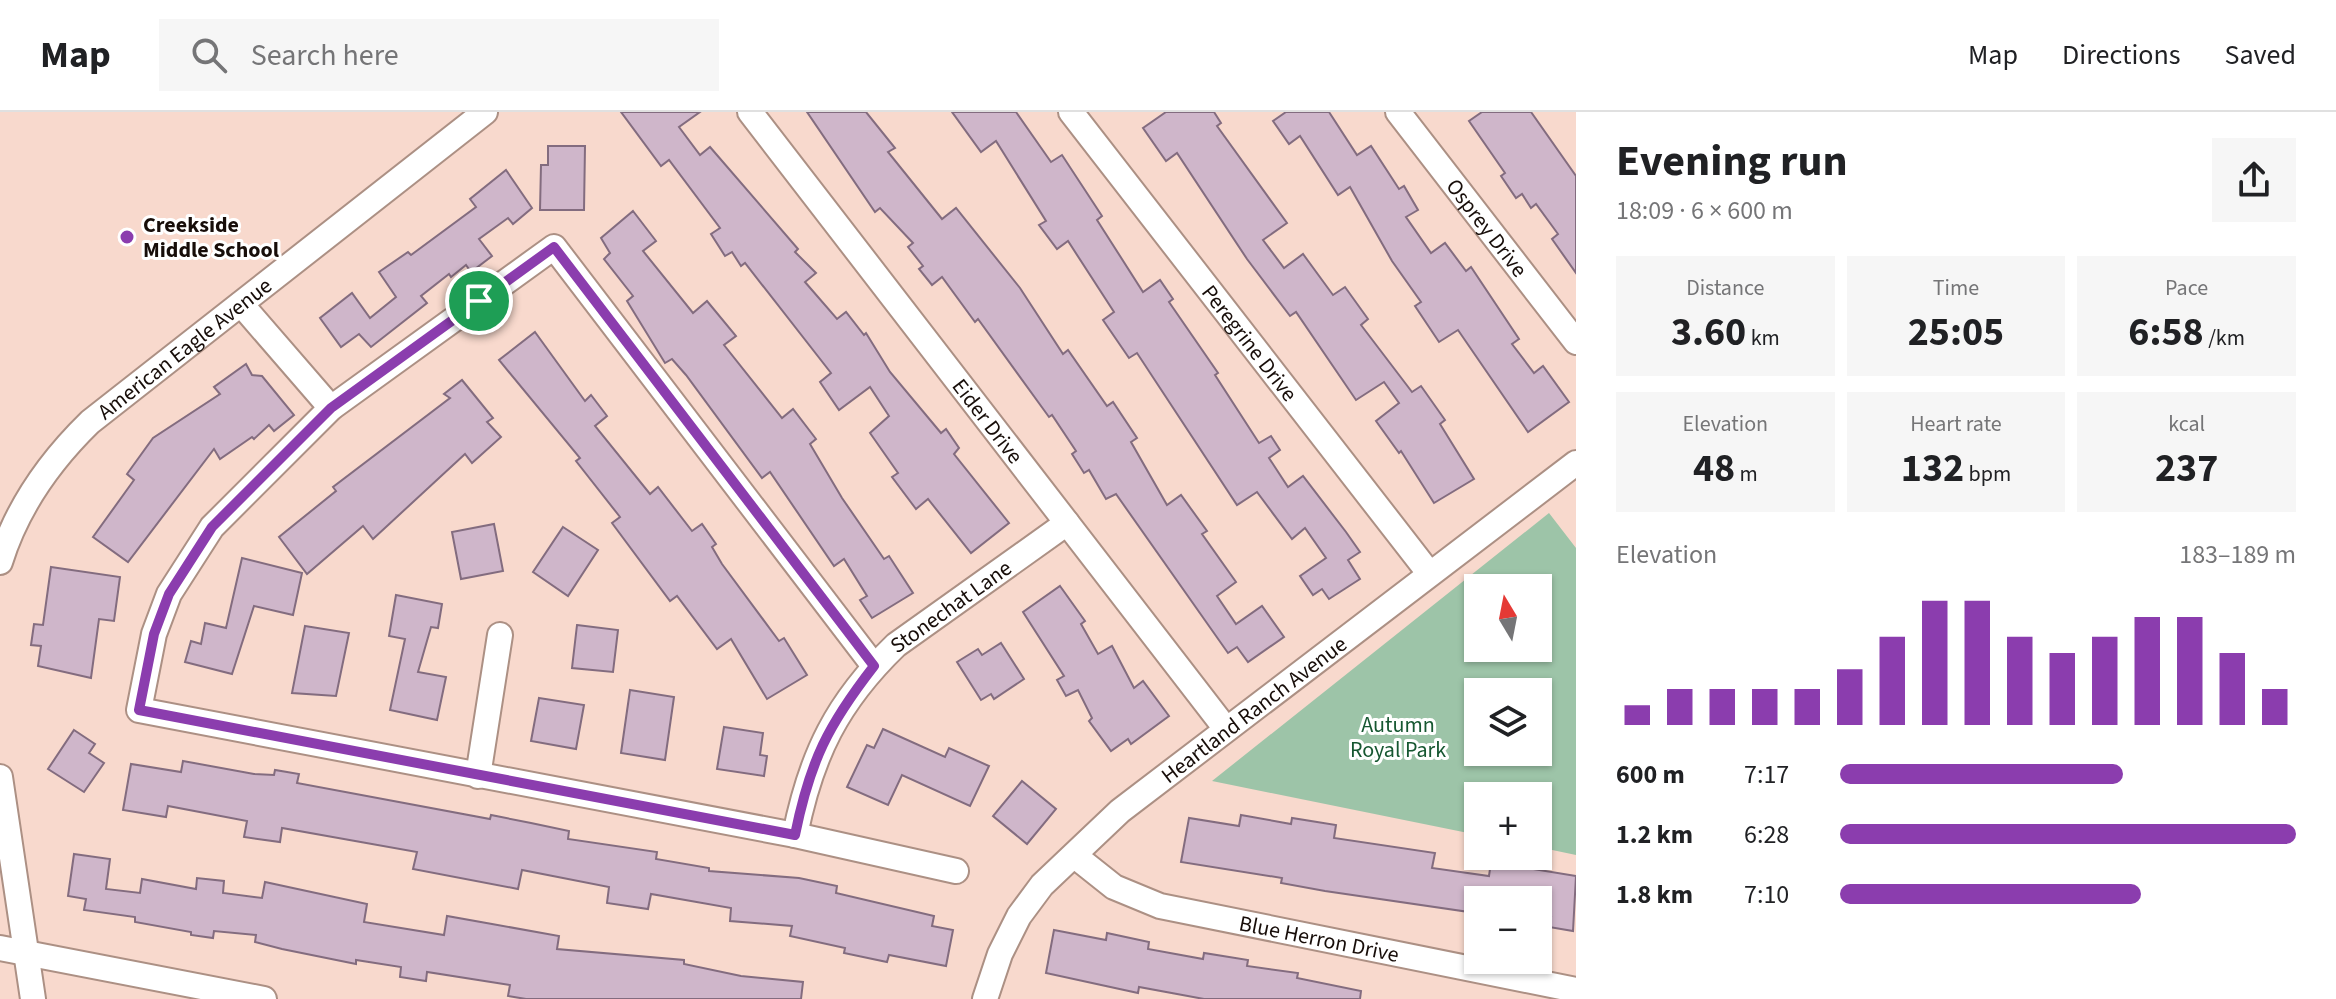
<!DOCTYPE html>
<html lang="en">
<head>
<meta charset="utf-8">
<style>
  :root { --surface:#fff; --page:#f6f6f6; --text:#202124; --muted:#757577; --line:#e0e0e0; --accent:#8b3dae }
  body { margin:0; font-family:"Source Sans 3",sans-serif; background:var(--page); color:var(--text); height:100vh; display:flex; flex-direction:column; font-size:30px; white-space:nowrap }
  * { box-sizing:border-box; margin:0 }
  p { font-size:26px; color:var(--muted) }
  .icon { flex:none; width:44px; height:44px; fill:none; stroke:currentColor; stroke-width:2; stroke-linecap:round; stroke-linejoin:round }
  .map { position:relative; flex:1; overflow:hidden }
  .details { display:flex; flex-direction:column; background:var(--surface); width:760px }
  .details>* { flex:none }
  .needle { width:52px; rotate:350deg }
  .tools { position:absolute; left:1464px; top:462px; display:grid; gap:16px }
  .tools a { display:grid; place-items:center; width:88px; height:88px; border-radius:0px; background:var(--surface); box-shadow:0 2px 6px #0004; font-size:40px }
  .pin { position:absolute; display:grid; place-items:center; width:68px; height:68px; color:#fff; margin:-34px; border:4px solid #fff; border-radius:50%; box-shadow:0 2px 8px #0007 }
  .round { display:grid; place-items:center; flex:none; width:84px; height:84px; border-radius:0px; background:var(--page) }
  .head { display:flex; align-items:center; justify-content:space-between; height:136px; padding:0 40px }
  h1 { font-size:44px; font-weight:700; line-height:60px }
  .figures { display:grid; grid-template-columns:repeat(3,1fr); gap:12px; height:136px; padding:8px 40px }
  .figures div { display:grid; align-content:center; border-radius:0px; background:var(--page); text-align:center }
  .figures b { font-size:40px; font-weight:700 }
  .figures small { font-size:22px; font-weight:400 }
  .figures p { font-size:22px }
  .chart { height:224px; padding:16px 40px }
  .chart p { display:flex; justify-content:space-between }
  .chart svg { width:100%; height:144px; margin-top:8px; stroke:var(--accent); stroke-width:6 }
  ul { padding:0 40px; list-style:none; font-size:26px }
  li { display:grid; grid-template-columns:128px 96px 1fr; align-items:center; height:60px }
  li i { height:20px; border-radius:10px; background:var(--accent) }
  header { display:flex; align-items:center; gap:48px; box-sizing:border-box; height:112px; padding:0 40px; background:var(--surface); border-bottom:2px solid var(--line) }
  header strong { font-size:38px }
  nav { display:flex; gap:44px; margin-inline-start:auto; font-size:28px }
  .search { width:560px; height:72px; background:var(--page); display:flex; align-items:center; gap:20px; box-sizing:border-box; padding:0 28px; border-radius:0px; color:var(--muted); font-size:30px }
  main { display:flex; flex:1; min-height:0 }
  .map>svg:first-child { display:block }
  .green { fill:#9dc4a8; fill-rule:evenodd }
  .building { fill:#cfb6ca; stroke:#836c7f; stroke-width:2 }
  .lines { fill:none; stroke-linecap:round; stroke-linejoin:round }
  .minor-casing { stroke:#ac9084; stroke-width:28 }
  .minor { stroke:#fff; stroke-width:24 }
  .route-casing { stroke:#fff; stroke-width:16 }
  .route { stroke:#8b3dae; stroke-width:10 }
  .poi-dot { fill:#8b3dae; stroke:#fff; stroke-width:3 }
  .labels { text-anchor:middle; stroke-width:6; stroke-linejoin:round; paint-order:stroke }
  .poi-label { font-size:22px; font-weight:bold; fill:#170d09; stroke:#fff; text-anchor:start }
  .street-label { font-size:22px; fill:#170d09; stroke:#fff }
  .park-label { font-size:22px; fill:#165731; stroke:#fff }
</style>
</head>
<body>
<header>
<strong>Map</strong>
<div class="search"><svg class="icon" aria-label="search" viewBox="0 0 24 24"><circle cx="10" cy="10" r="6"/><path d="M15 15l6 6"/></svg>Search here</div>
<nav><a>Map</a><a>Directions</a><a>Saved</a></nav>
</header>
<main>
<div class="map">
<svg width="1576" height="887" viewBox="0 0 1576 887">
  <rect width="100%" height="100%" fill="#f8d9cd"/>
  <path class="green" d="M 1549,401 L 1576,436 L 1576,743 L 1538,735 L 1538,684 L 1478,684 L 1478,723 L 1212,669 ZM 1478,476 L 1538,476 L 1538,536 L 1478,536 ZM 1538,580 L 1538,640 L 1478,640 L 1478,580 Z"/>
  <g class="building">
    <polygon points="621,0 700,0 679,15 700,43 710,35 798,137 795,140 816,161 805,170 837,207 846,200 864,223 866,221 890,260 941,321 946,317 959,336 954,342 1009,411 971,441 928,387 916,397 892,365 898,361 870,321 889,304 870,275 839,298 820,270 831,261 745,151 741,154 732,140 725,144 711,122 720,116 669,48 661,54"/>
    <polygon points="807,0 866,0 895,36 888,40 942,107 956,96 1020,176 1063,242 1068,238 1107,294 1113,290 1137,326 1131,330 1167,393 1181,383 1207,419 1202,422 1236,470 1217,484 1236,512 1262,494 1284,525 1248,550 1237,535 1228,541 1116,382 1106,387 1089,358 1084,361 1072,342 1076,339 1052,303 1049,305 978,207 975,210 942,165 932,173 919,157 923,154 908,135 913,131 880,96 875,100"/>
    <polygon points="952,0 1016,0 1051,50 1062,43 1102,104 1097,108 1143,180 1160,168 1173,187 1169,190 1218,261 1215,263 1259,331 1271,324 1280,338 1269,346 1288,375 1303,364 1346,420 1360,440 1348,448 1360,467 1329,487 1322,477 1313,483 1300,464 1326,446 1305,416 1292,427 1257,380 1237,393 1137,241 1129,246 1103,208 1114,200 1068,129 1057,137 1039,113 1046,109 996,29 981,40"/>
    <polygon points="1166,0 1214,0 1221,11 1217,14 1287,111 1263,128 1284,156 1303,142 1333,183 1345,175 1368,207 1361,213 1412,280 1421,274 1445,308 1440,312 1474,367 1434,391 1401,339 1399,341 1376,309 1399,291 1384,270 1356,288 1296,200 1290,204 1247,147 1177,41 1166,49 1143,16"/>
    <polygon points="1286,0 1329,0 1357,43 1371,34 1399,77 1404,74 1418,98 1406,105 1431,141 1445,131 1466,159 1471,155 1519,227 1512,232 1534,261 1543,254 1569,290 1528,320 1458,218 1439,230 1415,194 1421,190 1392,149 1350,75 1338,83 1300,24 1289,32 1273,9"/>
    <polygon points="1482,0 1531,0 1576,64 1576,161 1552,127 1558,122 1536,92 1531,96 1522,82 1516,86 1501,64 1505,61 1469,9"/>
    <polygon points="548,34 585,34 584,98 540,98 541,53 548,53"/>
    <polygon points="506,58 532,96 513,112 508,106 479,127 492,144 471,160 466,153 451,165 449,162 421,184 427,191 371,235 359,222 341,235 320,206 352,181 370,206 396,185 379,160 408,140 411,143 476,95 470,87"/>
    <polygon points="633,99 656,129 643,139 693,201 707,189 736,224 724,233 782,306 793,297 816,327 810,332 842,386 884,447 889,444 913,481 872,506 860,488 867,484 844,447 834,454 770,360 762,366 686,263 672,247 665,251 627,189 633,184 604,147 610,141 601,126"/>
    <polygon points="535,220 585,289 591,283 607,304 595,314 650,382 658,375 692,419 702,412 716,432 712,435 722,452 779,529 784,526 807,563 767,587 731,527 717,537 677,484 670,489 612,411 620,405 576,349 580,346 499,248"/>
    <polygon points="246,252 252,263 262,264 294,303 274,319 269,313 254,327 252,325 220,347 214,337 128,450 93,425 134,368 127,362 153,326 220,282 214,275"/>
    <polygon points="462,268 493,306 487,310 501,325 472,351 465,342 373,427 363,414 307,462 279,425 336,379 333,375 450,286 444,282"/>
    <polygon points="494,412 503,459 461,467 452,420"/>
    <polygon points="563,415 598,438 568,484 533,460"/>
    <polygon points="242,446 302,461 293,503 254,494 232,562 185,550 191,529 201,532 205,511 226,516"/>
    <polygon points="51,455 120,465 114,509 99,507 91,566 38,554 41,534 31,533 34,512 43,513"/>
    <polygon points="1060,474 1085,509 1081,512 1098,542 1112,534 1134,576 1143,569 1169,604 1131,632 1128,627 1111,639 1089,609 1092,606 1078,578 1066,584 1057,568 1064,564 1023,500"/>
    <polygon points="396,483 442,492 438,516 431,515 418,560 446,565 437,608 390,598 405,527 389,524"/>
    <polygon points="577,513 618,518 613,560 572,556"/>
    <polygon points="305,514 349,521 336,584 292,581"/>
    <polygon points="1001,531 1024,567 994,587 991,582 981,588 957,550 978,537 982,543"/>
    <polygon points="630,578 674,585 665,648 621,641"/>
    <polygon points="539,586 584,593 576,637 531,629"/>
    <polygon points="724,615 763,621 760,643 767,644 764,664 717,657"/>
    <polygon points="883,617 945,645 949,636 989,654 970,694 902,663 888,693 847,675 867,633 874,636"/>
    <polygon points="74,618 95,632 89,641 104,651 84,680 48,657"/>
    <polygon points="183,649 254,662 274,663 275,658 299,662 297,671 490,707 491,703 531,711 569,719 568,727 657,740 656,747 709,756 709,759 799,766 837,774 836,781 934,804 932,814 953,818 946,854 889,843 887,850 844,841 845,836 790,824 792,814 730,809 731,796 651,782 648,797 607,791 609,775 522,758 518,777 413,757 417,740 282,716 280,730 244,725 247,709 168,694 166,705 123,698 131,652 181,660"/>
    <polygon points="1022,669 1056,697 1027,732 993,704"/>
    <polygon points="1241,703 1291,712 1292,706 1336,713 1334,726 1435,741 1432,756 1489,764 1491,750 1576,764 1573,819 1549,815 1551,805 1538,802 1538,788 1478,788 1476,801 1325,779 1281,771 1282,766 1181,750 1189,706 1239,714"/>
    <polygon points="74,742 110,747 106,777 140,781 142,767 196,777 197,766 224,769 223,781 262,786 265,770 367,792 364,810 444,823 447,804 492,812 559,824 557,837 684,848 684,852 741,864 803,870 801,887 526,887 508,884 510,873 427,860 426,869 400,865 401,855 356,848 356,852 282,837 255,830 256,823 214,819 213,826 191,823 191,820 135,810 135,805 84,798 86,787 68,784"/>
    <polygon points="1054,818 1106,828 1107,821 1149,830 1148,837 1203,847 1204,841 1248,848 1247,854 1298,861 1297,866 1361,879 1360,887 1204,887 1139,875 1138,881 1046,861"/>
  </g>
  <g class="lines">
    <defs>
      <g id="minor">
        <path id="s1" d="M 750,0 L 1226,617"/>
        <path id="s2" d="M 1071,0 L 1429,461"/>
        <path id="s3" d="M 1398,0 L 1576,230"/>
        <polyline points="241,192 331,296"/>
        <path id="s4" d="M 0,450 C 17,395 49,350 90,310 L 485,0"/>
        <polyline points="874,554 554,135 331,296 212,415 169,482 154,522 139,598 795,723 956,759"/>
        <polyline points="478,664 500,523"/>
        <polyline points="0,665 33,887"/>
        <path id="s5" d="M 795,723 C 811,643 837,590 896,533 L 1067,411"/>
        <path id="s6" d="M 1075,744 L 1114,775 L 1160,794 L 1576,878"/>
        <polyline points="0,836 264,887"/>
        <path id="s7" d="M 985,887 L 1000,842 L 1019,804 L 1042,773 L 1120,699 L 1576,351"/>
      </g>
    </defs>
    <use href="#minor" class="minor-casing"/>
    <use href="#minor" class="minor"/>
  </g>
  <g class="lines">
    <defs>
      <path id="route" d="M 554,135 L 874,554 C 828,613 810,649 795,723 L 139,598 L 154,522 L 169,482 L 212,415 L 331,296 Z"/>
    </defs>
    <use href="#route" class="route-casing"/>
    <use href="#route" class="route"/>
  </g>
  <circle class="poi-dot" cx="127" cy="125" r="8"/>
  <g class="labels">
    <g class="poi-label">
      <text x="143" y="120">Creekside<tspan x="143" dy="25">Middle School</tspan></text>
    </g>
    <g class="street-label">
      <text dy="8" stroke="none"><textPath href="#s3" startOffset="146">Osprey Drive</textPath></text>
      <text dy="8" stroke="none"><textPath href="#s2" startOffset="292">Peregrine Drive</textPath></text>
      <text dy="8" stroke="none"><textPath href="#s4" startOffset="288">American Eagle Avenue</textPath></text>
      <text dy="8" stroke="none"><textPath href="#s1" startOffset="390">Eider Drive</textPath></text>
      <text dy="8" stroke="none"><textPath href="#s5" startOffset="286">Stonechat Lane</textPath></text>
      <text dy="8" stroke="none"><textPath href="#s7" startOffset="404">Heartland Ranch Avenue</textPath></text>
      <text dy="8" stroke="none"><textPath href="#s6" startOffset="262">Blue Herron Drive</textPath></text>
    </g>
    <g class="park-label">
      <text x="1398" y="620">Autumn<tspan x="1398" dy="25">Royal Park</tspan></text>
    </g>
  </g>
</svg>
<div class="tools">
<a><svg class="needle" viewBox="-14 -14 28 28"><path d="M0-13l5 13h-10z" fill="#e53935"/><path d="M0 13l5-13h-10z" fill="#757577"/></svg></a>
<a><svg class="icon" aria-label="layers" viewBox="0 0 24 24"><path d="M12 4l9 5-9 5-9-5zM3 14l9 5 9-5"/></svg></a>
<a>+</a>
<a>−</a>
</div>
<div class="pin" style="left:479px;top:189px;background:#1e9e55"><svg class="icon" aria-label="arrive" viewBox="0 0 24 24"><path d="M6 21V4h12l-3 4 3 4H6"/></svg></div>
</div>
<section class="details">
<div class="head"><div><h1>Evening run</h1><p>18:09 · 6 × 600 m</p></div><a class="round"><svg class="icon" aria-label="share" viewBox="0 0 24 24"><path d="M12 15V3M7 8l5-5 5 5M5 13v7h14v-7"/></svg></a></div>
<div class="figures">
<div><p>Distance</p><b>3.60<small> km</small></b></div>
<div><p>Time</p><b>25:05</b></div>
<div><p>Pace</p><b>6:58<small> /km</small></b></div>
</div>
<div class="figures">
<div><p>Elevation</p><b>48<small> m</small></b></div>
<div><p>Heart rate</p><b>132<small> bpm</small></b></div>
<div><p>kcal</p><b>237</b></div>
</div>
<div class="chart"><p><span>Elevation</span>183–189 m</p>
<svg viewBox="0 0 160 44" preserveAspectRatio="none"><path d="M5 44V38M15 44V33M25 44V33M35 44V33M45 44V33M55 44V27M65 44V17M75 44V6M85 44V6M95 44V17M105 44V22M115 44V17M125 44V11M135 44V11M145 44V22M155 44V33"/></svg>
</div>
<ul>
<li><b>600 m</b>7:17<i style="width:62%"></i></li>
<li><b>1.2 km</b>6:28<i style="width:100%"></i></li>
<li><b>1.8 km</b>7:10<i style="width:66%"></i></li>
</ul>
</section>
</main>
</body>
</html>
